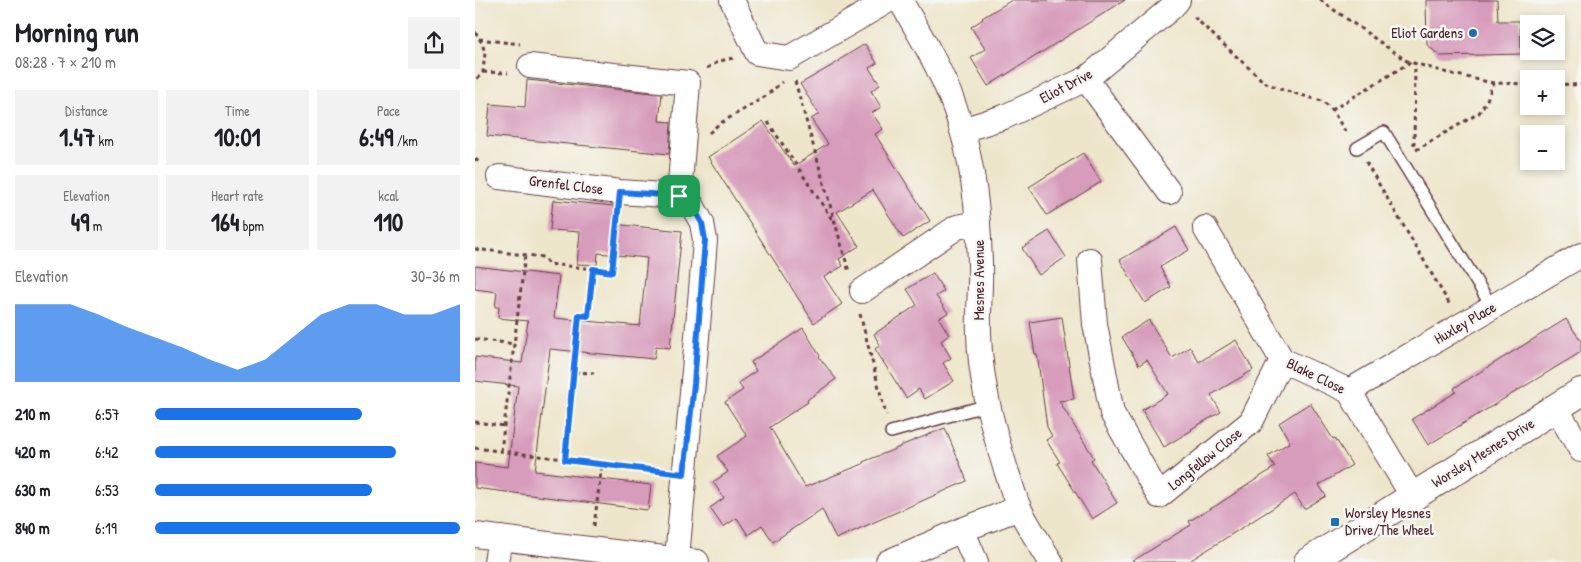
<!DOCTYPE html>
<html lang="en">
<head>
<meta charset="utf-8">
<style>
  :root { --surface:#fff; --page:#f2f2f2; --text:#202124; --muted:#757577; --accent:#1a73e8 }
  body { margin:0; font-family:"Patrick Hand",sans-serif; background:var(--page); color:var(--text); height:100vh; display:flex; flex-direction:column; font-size:19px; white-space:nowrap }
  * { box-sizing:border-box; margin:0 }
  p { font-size:16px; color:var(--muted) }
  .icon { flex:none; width:28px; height:28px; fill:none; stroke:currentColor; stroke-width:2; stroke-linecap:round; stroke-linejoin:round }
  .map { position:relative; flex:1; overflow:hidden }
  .sheet { display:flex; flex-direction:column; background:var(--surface); width:475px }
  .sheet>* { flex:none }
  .buttons { position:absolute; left:1045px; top:15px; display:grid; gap:10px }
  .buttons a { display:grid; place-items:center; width:45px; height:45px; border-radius:0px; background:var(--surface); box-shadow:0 2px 8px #0003; font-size:25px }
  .pin { position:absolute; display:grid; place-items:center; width:42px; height:42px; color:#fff; margin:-21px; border-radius:10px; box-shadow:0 2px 8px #0006 }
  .round { display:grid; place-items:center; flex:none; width:52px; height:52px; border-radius:0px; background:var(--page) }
  .head { display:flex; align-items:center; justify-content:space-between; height:85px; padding:0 15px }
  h1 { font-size:28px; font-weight:700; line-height:38px }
  .stats { display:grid; grid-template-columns:repeat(3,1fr); gap:8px; height:85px; padding:5px 15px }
  .stats div { display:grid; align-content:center; border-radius:0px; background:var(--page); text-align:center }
  .stats b { font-size:25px; font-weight:700 }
  .stats small { font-size:14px; font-weight:400 }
  .stats p { font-size:14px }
  .chart { height:140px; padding:10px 15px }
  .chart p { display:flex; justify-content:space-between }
  .chart svg { width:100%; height:90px; margin-top:5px; fill:var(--accent); opacity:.7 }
  ul { padding:0 15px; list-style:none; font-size:16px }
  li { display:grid; grid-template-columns:80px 60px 1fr; align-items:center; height:38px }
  li i { height:12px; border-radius:6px; background:var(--accent) }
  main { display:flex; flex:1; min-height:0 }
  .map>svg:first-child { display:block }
  .building { fill:#d79bbb }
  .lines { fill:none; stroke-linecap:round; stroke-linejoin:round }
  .service-casing { stroke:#633d43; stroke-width:14 }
  .minor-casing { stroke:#633d43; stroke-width:26 }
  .tertiary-casing { stroke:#633d43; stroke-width:30 }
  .path { stroke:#633d43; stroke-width:3; stroke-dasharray:4 4; stroke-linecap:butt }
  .service { stroke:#fff; stroke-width:11 }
  .minor { stroke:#fff; stroke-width:24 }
  .tertiary { stroke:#fff; stroke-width:28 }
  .route-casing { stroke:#fff; stroke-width:10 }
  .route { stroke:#1a73e8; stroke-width:6 }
  .poi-dot { fill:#1f6fb2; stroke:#f6f6f2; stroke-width:2 }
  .labels { text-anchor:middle; stroke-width:5; stroke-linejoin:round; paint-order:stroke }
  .poi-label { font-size:15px; fill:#4a1f2b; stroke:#f6f6f2; text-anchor:end }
  .street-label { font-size:15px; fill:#4a1f2b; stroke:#f6f6f2 }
</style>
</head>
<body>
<main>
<section class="sheet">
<div class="head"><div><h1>Morning run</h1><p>08:28 · 7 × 210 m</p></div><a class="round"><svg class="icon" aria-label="share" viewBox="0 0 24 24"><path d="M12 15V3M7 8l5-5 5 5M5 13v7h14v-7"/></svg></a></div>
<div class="stats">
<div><p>Distance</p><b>1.47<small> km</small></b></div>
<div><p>Time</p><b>10:01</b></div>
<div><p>Pace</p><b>6:49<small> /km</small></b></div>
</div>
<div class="stats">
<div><p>Elevation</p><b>49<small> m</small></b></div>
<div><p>Heart rate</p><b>164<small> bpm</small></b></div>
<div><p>kcal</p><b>110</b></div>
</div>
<div class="chart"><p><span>Elevation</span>30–36 m</p>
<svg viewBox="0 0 160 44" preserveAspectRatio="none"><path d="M0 44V6L10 6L20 6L30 11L40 17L50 22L60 27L70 33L80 38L90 33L100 22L110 11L120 6L130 6L140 11L150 11L160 6V44z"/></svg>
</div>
<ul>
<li><b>210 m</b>6:57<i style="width:68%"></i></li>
<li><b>420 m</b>6:42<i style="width:79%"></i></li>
<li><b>630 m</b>6:53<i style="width:71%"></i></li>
<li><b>840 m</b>6:19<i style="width:100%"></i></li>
</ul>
</section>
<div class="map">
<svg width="1106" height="562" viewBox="0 0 1106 562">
  <rect width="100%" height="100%" fill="#f6f6f2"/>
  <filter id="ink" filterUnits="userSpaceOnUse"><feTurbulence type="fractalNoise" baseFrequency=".02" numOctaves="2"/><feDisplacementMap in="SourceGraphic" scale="10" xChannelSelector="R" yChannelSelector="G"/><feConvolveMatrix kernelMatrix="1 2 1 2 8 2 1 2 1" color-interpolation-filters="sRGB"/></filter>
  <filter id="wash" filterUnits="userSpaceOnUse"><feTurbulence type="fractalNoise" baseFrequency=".0096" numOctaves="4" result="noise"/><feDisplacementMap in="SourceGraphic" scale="20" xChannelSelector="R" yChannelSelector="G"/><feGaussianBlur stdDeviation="1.12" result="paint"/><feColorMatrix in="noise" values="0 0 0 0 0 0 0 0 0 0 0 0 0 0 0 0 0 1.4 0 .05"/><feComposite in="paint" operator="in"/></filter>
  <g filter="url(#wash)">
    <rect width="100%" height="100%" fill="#eee6cb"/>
    <g id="blocks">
      <g class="building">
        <polygon points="537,0 650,0 513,86 496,58 510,49 496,27 508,19 507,18"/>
        <polygon points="951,0 1022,0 1023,21 1045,21 1046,54 965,56 952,45"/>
        <polygon points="390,44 402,63 394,68 405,85 396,91 406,107 397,113 408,129 400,134 455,221 428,238 398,190 362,212 384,246 364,259 368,266 349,277 367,304 339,323 233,157 288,121 319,166 353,144 336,119 344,114 325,84 365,61 364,60"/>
        <polygon points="52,80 187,94 184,121 196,122 194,154 12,136 15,104 50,107"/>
        <polygon points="608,153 626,182 572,215 554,187"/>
        <polygon points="78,200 139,206 138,224 207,231 195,348 181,346 179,359 75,349 60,471 176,485 173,510 0,488 0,463 33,467 43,386 0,381 0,357 47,363 53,321 23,318 24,307 20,307 22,292 0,289 0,266 84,276 79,318 165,326 172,258 123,253 122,265 102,264 105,232 75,230"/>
        <polygon points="701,227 714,250 685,267 696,287 670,303 645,260"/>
        <polygon points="574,231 591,257 564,275 547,248"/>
        <polygon points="458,273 469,291 461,296 473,313 464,318 474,335 466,341 476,358 468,363 479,381 450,399 444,389 431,398 400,349 405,345 399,334 442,305 432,289"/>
        <polygon points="587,317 599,399 584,401 619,458 616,460 642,503 617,519 582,463 585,462 571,440 577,436 572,427 562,354 560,354 555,322"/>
        <polygon points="1091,319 1106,341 1106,352 953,445 937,419 981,392 979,388"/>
        <polygon points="674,320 697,358 715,347 724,362 761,340 778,370 736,395 746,412 716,429 717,430 689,447 667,410 693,394 672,360 664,365 647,337"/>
        <polygon points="328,328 345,356 344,357 361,379 332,400 333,402 295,427 330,487 388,464 388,462 425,447 425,446 470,428 492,481 361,539 347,509 298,542 287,525 273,535 262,518 248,527 235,508 249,498 238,482 253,472 242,456 272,436 250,402 268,390 263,383 281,371 276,362"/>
        <polygon points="835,403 858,439 860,438 877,465 844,485 851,496 829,509 820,494 713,562 656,562 716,525 714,521 742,505 800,467 793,456 815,442 804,423"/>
      </g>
    </g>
  </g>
  <g filter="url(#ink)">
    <use href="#blocks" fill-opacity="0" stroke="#633d43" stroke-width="1"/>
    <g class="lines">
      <defs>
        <g id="service">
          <polyline points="882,148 909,132 1017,307"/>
          <polyline points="416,432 513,405"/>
        </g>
        <g id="minor">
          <polyline points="257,0 282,53 314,58 414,0"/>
          <path d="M 425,0 C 449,41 474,83 487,130 C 499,171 504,222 505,265 C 506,288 503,310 504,333 C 505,380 517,426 531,470 C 536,483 539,498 545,510 C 554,528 566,545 576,562"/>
          <polyline points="55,66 213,83 204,196"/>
          <polyline points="611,79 694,192"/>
          <polyline points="487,130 529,117 611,79 696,8 703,0"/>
          <path d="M 24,177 L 145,192 L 204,196 L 217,205 L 227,223 L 230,240 C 222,347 211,453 202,559"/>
          <polyline points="730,228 807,360 874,391 938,497"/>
          <polyline points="615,260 620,324 637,413 684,496 776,422 807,360"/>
          <polyline points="387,291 482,227 503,223"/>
          <polyline points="874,391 1106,255"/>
          <polyline points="1081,408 1106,450"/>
          <polyline points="487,530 501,562"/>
          <polyline points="0,535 222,562"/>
          <polyline points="21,562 25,538"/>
          <polyline points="413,562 487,530 544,508"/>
        </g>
        <polyline id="tertiary" points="833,562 1106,392"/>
      </defs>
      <use href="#service" class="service-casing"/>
      <use href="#minor" class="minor-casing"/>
      <use href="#tertiary" class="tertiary-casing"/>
      <g class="path">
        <polyline points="845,0 932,61 973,73 1018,83"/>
        <polyline points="719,17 789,82 805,89 847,101 855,107 872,134"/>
        <polyline points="0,32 7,43 10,53 8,72 0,81"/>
        <polyline points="4,39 45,44"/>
        <polyline points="232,68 245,61 258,58"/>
        <polyline points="8,72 33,73"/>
        <polyline points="320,81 374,272"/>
        <polyline points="1081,84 1106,85"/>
        <polyline points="857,110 936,62"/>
        <polyline points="293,122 360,224"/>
        <polyline points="234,133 244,124 291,96 307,82"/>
        <polyline points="939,145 940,63"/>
        <polyline points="941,150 1004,113 1012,100 1018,83 1054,84"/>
        <polyline points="0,159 6,163"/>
        <polyline points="891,162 975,305"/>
        <polyline points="0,249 68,257 74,264 137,271 143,216"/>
        <polyline points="385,314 411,415"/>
        <polyline points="0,339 39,344"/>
        <polyline points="100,372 119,373"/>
        <polyline points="0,422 30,426"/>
        <polyline points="0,448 185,471"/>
        <polyline points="26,451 50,255"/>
        <polyline points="90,459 104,315 113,316 118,269"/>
        <polyline points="119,526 127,464"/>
      </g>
      <use href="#service" class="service"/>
      <use href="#minor" class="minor"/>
      <use href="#tertiary" class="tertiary"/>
    </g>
  </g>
  <g class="lines" filter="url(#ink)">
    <defs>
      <polygon id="route" points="145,192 204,196 217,205 227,223 230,240 219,384 209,474 90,460 104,315 113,316 118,269 137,272"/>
    </defs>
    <use href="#route" class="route-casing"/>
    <use href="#route" class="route"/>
  </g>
  <g class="poi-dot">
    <circle cx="998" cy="33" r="5"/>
    <rect x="855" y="517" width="10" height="10" rx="2.5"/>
  </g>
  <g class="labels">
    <g class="poi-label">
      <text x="988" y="38">Eliot Gardens</text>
      <text x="870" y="518" text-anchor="start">Worsley Mesnes<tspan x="870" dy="17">Drive/The Wheel</tspan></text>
    </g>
    <g class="street-label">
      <text transform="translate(591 86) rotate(-28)" y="5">Eliot Drive</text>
      <text transform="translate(91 185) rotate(7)" y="5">Grenfel Close</text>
      <text transform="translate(504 280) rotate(-90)" y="5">Mesnes Avenue</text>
      <text transform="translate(990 323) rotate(-30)" y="5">Huxley Place</text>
      <text transform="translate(841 376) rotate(26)" y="5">Blake Close</text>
      <text transform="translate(1008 453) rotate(-32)" y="5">Worsley Mesnes Drive</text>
      <text transform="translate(730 459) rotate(-39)" y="5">Longfellow Close</text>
    </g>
  </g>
</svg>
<div class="buttons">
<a><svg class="icon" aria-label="layers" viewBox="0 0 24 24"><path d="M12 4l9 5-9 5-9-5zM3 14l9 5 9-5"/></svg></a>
<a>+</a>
<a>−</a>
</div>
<div class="pin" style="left:204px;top:196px;background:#1e9e55"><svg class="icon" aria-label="arrive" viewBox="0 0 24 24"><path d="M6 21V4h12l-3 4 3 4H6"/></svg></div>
</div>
</main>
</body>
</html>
